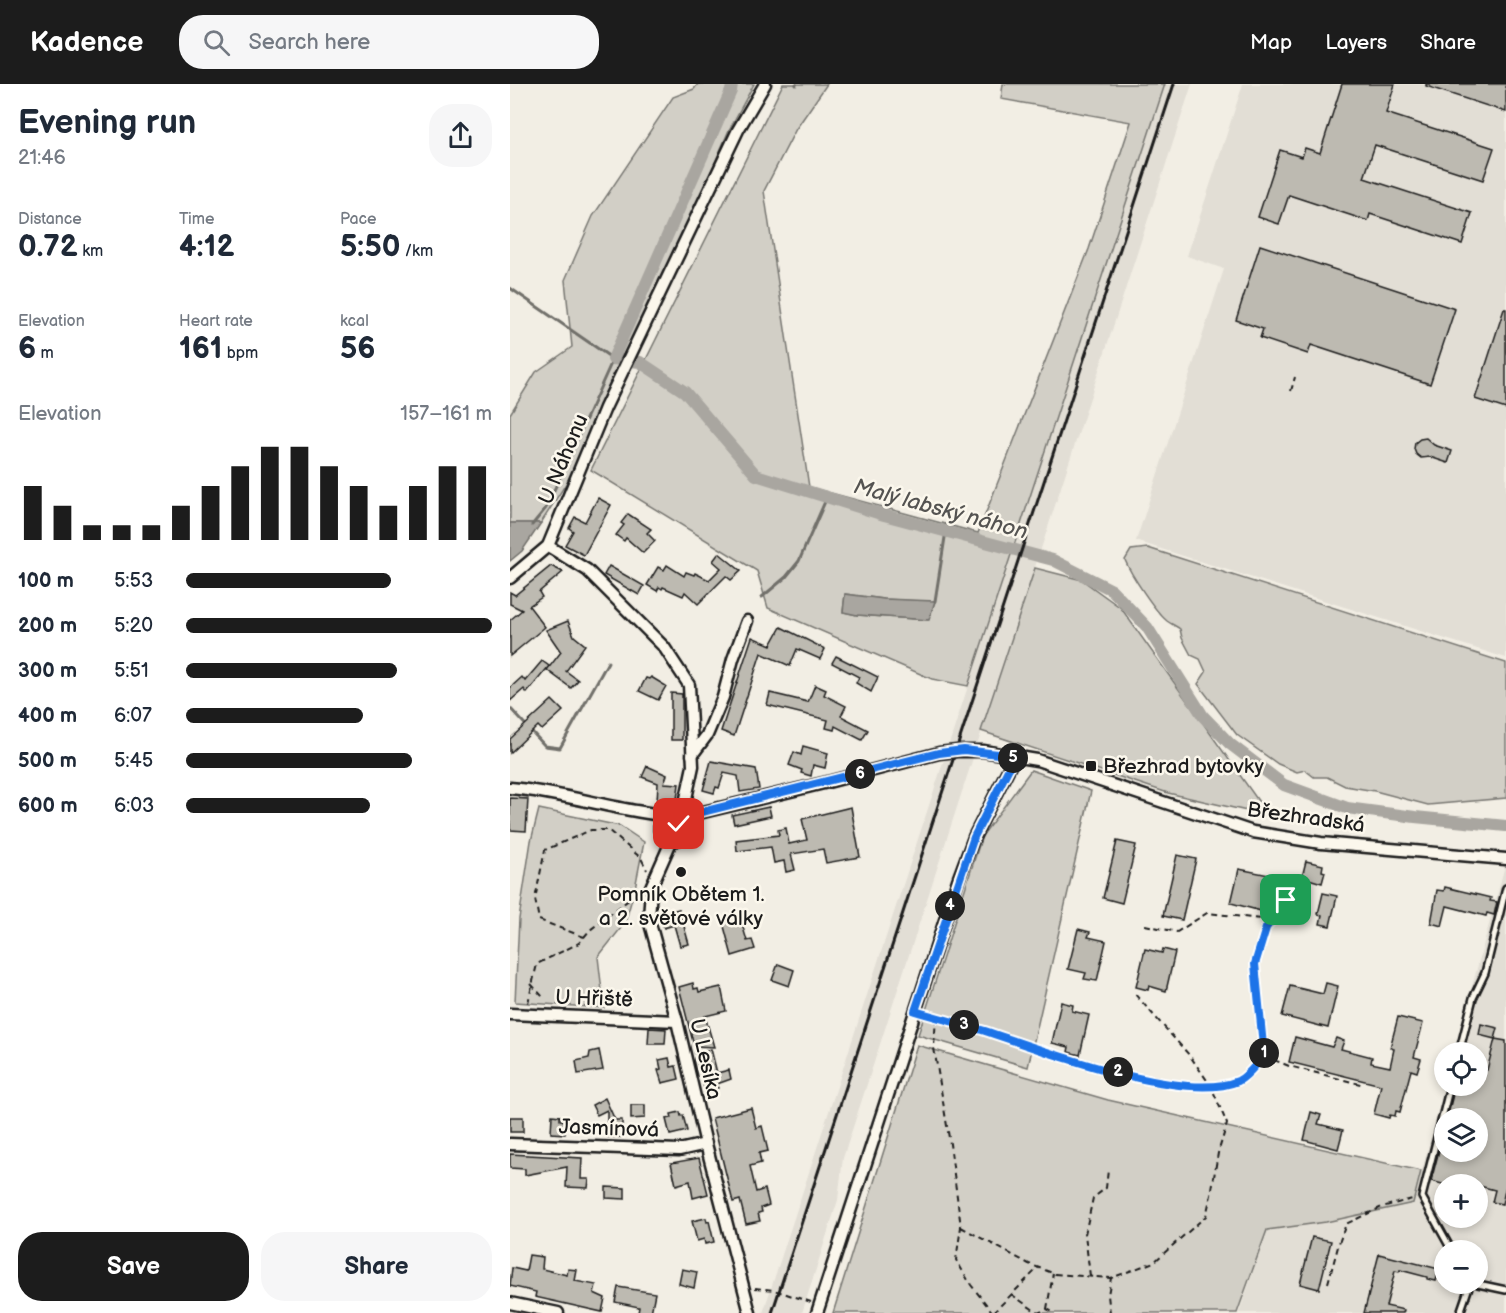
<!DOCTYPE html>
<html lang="en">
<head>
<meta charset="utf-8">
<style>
  :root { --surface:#fff; --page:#f6f6f7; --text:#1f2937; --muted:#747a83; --accent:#1c1c1c }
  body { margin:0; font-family:"Balsamiq Sans",sans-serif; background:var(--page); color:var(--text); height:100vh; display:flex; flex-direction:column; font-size:22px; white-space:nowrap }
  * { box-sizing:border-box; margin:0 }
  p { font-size:20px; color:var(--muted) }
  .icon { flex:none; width:33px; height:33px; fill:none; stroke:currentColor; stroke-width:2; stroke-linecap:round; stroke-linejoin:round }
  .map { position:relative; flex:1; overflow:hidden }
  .side { display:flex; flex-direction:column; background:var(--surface); width:510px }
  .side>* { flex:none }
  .tools { position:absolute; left:924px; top:958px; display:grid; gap:12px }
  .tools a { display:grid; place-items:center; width:54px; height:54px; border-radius:50%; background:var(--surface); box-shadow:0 3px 9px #0003; font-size:30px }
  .pin { position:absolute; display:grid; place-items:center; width:51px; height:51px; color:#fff; margin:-26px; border-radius:12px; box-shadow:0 3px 9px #0006 }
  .km { position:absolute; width:30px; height:30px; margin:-15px; border-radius:50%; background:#222; color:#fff; font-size:16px; line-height:30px; text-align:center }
  .round { display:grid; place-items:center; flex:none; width:63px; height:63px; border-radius:24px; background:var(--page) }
  .head { display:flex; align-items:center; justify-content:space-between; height:102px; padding:0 18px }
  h1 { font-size:33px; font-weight:700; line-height:45px }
  .figures { display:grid; grid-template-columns:repeat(3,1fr); gap:9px; height:102px; padding:6px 18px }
  .figures div { display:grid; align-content:center }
  .figures b { font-size:30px; font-weight:700 }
  .figures small { font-size:16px; font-weight:400 }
  .figures p { font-size:16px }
  .chart { height:168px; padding:12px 18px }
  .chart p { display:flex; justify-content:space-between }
  .chart svg { width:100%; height:108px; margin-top:6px; stroke:var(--accent); stroke-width:6 }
  .primary-button { display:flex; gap:12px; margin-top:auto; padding:12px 18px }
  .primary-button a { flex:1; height:69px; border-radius:24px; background:var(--accent); color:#fff; font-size:24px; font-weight:700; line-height:69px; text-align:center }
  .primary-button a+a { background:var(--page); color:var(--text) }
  ul { padding:0 18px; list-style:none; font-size:20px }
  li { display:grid; grid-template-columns:96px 72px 1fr; align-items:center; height:45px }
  li i { height:15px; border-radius:8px; background:var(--accent) }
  header { display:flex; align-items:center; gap:36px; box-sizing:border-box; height:84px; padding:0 30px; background:var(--accent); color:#fff }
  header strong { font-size:28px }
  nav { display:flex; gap:33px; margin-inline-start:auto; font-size:21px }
  .search { width:420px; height:54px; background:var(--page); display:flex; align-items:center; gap:15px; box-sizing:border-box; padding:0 21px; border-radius:24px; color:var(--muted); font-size:22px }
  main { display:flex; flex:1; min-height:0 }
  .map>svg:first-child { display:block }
  .built { fill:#e2ded5; fill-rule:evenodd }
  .green { fill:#d2cfc6; stroke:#777671; stroke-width:1.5; fill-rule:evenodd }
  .water { fill:#a9a6a0; stroke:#716f6b; stroke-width:1.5 }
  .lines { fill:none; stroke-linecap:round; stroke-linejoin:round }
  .stream { stroke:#716f6b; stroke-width:3 }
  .canal { stroke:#a9a6a0; stroke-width:12 }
  .building { fill:#bdbab1; stroke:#1c1c1c; stroke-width:1.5 }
  .lane-casing { stroke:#1c1c1c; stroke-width:10 }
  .street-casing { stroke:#1c1c1c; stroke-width:15 }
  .path { stroke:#1c1c1c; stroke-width:2; stroke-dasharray:6 4.5; stroke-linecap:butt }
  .lane { stroke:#fbf7ec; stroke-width:5 }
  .street { stroke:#fbf7ec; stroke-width:10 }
  .rail { stroke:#1c1c1c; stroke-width:3 }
  .route-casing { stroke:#fff; stroke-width:12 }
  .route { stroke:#1a73e8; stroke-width:8 }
  .poi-dot { fill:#1c1c1c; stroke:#fbf7ec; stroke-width:2 }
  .labels { text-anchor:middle; stroke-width:5; stroke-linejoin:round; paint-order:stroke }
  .street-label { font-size:21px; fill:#1c1c1c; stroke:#fbf7ec }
  .poi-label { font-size:21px; fill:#1c1c1c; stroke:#fbf7ec; text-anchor:start }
  .water-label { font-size:22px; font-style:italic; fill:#545351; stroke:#fbf7ec }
</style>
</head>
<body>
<header>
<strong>Kadence</strong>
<div class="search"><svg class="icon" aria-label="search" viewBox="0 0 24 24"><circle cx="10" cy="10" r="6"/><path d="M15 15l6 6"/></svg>Search here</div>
<nav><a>Map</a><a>Layers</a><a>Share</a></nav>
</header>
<main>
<section class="side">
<div class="head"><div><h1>Evening run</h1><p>21:46</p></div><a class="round"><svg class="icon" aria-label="share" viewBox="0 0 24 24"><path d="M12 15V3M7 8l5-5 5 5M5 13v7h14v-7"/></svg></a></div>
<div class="figures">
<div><p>Distance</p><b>0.72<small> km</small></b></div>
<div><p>Time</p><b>4:12</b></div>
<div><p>Pace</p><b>5:50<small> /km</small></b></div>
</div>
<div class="figures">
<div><p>Elevation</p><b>6<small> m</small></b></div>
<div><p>Heart rate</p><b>161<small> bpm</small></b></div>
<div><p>kcal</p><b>56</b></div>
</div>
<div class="chart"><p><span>Elevation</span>157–161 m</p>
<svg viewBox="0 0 160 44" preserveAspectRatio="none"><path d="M5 44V22M15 44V30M25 44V38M35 44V38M45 44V38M55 44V30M65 44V22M75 44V14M85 44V6M95 44V6M105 44V14M115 44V22M125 44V30M135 44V22M145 44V14M155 44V14"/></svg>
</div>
<ul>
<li><b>100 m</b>5:53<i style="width:67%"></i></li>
<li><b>200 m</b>5:20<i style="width:100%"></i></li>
<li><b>300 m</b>5:51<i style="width:69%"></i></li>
<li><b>400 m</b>6:07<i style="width:58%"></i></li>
<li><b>500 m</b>5:45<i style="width:74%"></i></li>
<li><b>600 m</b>6:03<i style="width:60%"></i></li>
</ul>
<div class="primary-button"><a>Save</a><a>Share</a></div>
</section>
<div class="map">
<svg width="996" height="1229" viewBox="0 0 996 1229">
  <rect width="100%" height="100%" fill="#f2eee4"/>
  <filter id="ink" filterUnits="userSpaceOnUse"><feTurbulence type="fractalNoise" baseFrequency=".0167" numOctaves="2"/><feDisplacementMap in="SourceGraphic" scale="12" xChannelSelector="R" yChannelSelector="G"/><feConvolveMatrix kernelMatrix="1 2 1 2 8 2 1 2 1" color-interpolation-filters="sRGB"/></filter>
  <g filter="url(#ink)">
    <g class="built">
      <polygon points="655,0 682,0 333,1074 328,1116 292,1229 253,1229"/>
      <polygon points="733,0 996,0 996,574 626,457 714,185 677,172"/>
      <path d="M 996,778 L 996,1229 L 729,1229 L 757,1146 L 816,1138 L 903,1119 L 935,1002 L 968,1002 L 968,969 L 944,969 ZM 934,1035 L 968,1035 L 968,1068 L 934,1068 ZM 934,1101 L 968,1101 L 968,1134 L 934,1134 ZM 934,1167 L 968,1167 L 968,1200 L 934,1200 Z"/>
    </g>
    <g class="green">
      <polygon points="188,0 244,0 219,46 130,252 78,365 31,439 0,439 0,330 26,288 62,263 55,196 83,132 163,13 184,5"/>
      <path d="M 273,0 L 317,0 L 286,45 L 254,107 L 299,403 L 468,449 L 579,165 L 621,38 L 491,15 L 493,0 L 655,0 L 458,602 L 422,595 L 258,524 L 247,487 L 81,386 ZM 335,510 L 374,515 L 425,518 L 418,536 L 347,531 L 333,528 Z"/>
      <path d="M 638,464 L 996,579 L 996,714 L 918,721 L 865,707 L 835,702 L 817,693 L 804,693 L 795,686 L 787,688 L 768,680 L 727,651 L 688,600 L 696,588 L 690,575 L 681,571 L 672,554 L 670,545 C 666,542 661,540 657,537 C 645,527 621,491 615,476 L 621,466 Z"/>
      <polygon points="525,484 572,496 611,524 759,732 658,709 471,647"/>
      <polygon points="521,686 581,707 518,983 408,951 472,752"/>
      <polygon points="29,725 110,742 134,758 125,804 115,839 88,873 94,924 5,918 9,835 21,757"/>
      <polygon points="407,961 598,1016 911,1087 903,1119 816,1138 757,1146 727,1229 323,1229"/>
    </g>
    <g class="water">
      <polygon points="0,439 31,439 12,467 0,477"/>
      <polygon points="335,510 374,515 425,517 419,536 347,531 333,528"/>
    </g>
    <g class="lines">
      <g class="stream">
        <polyline points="286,1 286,0"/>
        <polyline points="0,204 103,275 36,424 22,441"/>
        <polyline points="252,513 276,493 289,477 317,413"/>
        <polyline points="425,517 436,447"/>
        <polyline points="0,624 35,662 50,664 98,578"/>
      </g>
      <polyline class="canal" points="222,0 221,7 103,275 130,278 175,308 246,391 374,431 543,476 602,506 637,543 693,632 720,660 774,701 837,724 905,733 996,742"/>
    </g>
    <g class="building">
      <polygon points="832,0 885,0 876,29 984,64 973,96 865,61 854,94 962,129 952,160 860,130 858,137 779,111 769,140 748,133 770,66 792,73 795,64 810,69"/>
      <polygon points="916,0 996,0 996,28 916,2"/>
      <polygon points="750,161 945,225 920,300 801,261 798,270 750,254 753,245 726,236"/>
      <polygon points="994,225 996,225 996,325 965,315"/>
      <polygon points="916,354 924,361 942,367 938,379 920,373 911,374 906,370 904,365 905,359 910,355"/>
      <polygon points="88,414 101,421 74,471 55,461 63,447 59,444 65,433 75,438"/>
      <polygon points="118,430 141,445 137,449 145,457 133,469 116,454 114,457 106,451 114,441 111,439"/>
      <polygon points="209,469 231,487 221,496 216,492 188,520 175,508 173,512 153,503 152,505 149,503 147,507 137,501 148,483 154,486 157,481 174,492 176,488 184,491 185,489 199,496 211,484 203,477"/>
      <polygon points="41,482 53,488 29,508 32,513 19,522 35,543 0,572 0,536 12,526 0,520 0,508 5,511"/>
      <polygon points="99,482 134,502 129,511 94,491"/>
      <polygon points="58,537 64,552 75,561 56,587 68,596 61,604 37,586 51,568 36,546"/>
      <polygon points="271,543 315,565 310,575 287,565 280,582 251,569 224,652 211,647 242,553 261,561"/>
      <polygon points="326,572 368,593 361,608 346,599 349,593 322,579"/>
      <polygon points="32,577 39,582 17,609 14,605 0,617 0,604 12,593 15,597"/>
      <polygon points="141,593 156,602 148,616 129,607 136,594 139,595"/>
      <polygon points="305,601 316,606 314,611 336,622 331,632 358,646 352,656 325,642 324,646 316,644 318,636 257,621 260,609 298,618"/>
      <polygon points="161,609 172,610 172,656 161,656"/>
      <polygon points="42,616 53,627 32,646 28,642 0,669 0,655"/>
      <polygon points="293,662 318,669 315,684 303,681 301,692 291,689 292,686 279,681 284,668 291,671"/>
      <polygon points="201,677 246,685 249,705 230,708 228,692 214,689 209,704 206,703 204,709 193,706"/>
      <polygon points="137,682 157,691 154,699 169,700 167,715 163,718 147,717 148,699 132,693"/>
      <polygon points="0,714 18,715 16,747 0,746"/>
      <polygon points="259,723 261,732 224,740 222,731"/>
      <polygon points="341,723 350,773 316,779 313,765 281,770 285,786 276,788 274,777 264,779 261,763 227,767 226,756 269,751 268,746 276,744 279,760 297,756 292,735"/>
      <polygon points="607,757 626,761 612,819 593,814"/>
      <polygon points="667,771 686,775 672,836 653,832"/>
      <polygon points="796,777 813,781 812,787 815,788 812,799 792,793"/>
      <polygon points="729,785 759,791 751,827 721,819"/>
      <polygon points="935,803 981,814 980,817 987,818 984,831 977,829 976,832 937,822 932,842 921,839 927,806 934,807"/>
      <polygon points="813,809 827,812 820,842 810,840 812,831 808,830"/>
      <polygon points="169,825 179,860 170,862 164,841 154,844 150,830"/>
      <polygon points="229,830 237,857 242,856 245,865 222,872 212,835"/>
      <polygon points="568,845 580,848 578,853 596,857 587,897 574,895 576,889 558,885"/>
      <polygon points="635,865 652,869 653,865 665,868 656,907 639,902 638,906 626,903"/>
      <polygon points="268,880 284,886 279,902 262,896"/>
      <polygon points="183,899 184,905 188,904 189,908 211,903 216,927 195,932 204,963 184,962 169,903"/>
      <polygon points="816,899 828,902 818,944 772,932 780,902 813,910"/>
      <polygon points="551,918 563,921 562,927 579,931 570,971 558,968 559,963 542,959"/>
      <polygon points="888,933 913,939 904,973 911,975 907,988 901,986 890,1028 886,1027 885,1032 880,1031 879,1034 864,1030 871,1001 779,978 785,953 822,963 826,954 834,957 831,965 862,973 861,979 880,983 884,965 880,964"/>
      <polygon points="971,940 988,944 985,955 969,951"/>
      <polygon points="139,944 156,945 155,960 138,960"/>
      <polygon points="985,955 996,957 996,1102 992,1120 982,1118 985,1106 950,1097 949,1101 936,1101 921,1097 933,1051 934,1051 934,1068 968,1068 968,1035 937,1035 945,1002 968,1002 968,983 977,986"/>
      <polygon points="201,965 207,989 219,986 221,995 207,1000 208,1004 195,1007 185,968"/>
      <polygon points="89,966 93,986 68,990 66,977 79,974 80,968"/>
      <polygon points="159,974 161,983 166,982 169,995 152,999 148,986 151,985 149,976"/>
      <polygon points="95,1014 105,1036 112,1036 112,1053 97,1053 97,1026 87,1031 82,1021"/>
      <polygon points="121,1021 135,1021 135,1034 121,1035"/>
      <polygon points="241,1024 246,1044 252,1042 258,1067 249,1069 251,1079 240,1082 246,1108 255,1105 259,1121 251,1124 252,1128 248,1129 250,1137 236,1140 230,1116 223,1118 202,1034"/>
      <polygon points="170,1028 171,1032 173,1031 177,1047 160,1051 156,1035 162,1034 161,1030"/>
      <polygon points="801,1028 811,1031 808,1040 833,1046 828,1065 794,1056"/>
      <polygon points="42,1031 50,1032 50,1036 55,1037 55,1050 41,1049"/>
      <rect x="0" y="1033" width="13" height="15"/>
      <polygon points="0,1070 72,1074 71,1095 79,1095 78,1104 56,1103 57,1083 15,1091 15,1085 0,1084"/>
      <polygon points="189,1074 198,1110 183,1114 180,1097 166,1101 161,1079"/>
      <polygon points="96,1103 115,1104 115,1115 96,1114"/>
      <polygon points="196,1134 197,1138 199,1137 204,1158 195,1160 194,1155 187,1157 182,1137"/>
      <polygon points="802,1153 821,1157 809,1205 790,1200"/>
      <polygon points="869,1170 929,1185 926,1197 917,1195 917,1193 890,1186 889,1188 885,1187 876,1222 894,1226 893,1229 854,1229"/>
      <polygon points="19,1171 33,1173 32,1185 57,1191 58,1185 67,1186 65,1197 86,1201 84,1209 95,1214 92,1228 25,1213 26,1208 0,1202 2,1184 16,1187"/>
      <polygon points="172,1185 187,1188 184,1204 169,1200"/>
      <polygon points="108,1203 145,1209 141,1229 128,1229 129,1223 105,1218"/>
    </g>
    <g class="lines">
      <defs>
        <g id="lane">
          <polyline points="148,731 147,746 160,761 174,756 186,731"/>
          <polyline points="949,969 963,914 975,889 996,804"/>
          <polyline points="940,1002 912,1113 942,1167"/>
          <polyline points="968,1200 996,1206"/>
          <polyline points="950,1229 960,1200"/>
        </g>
        <g id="street">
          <polyline points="38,462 77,486 154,563 179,601 183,682 172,733 141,803 139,836 167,937 196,1060 240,1229"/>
          <polyline points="0,494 38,462 95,324 228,46 255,0"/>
          <polyline points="182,671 197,651 213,613 223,575 237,537"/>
          <path d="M 0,704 C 58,709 114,729 172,733 L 318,698 L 429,669 L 447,667 L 473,667 L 527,676 L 743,748 L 811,759 L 996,775"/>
          <polyline points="0,930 167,937"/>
          <polyline points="0,1060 169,1066 196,1060"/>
          <polyline points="0,1219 48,1229"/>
          <polyline points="307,1229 448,796 464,753 505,672"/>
        </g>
      </defs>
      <use href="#lane" class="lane-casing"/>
      <use href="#street" class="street-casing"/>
      <g class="path">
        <polyline points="781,307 785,293"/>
        <polyline points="635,841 667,848 697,829 761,836"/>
        <polyline points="74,853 29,836 25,815 35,766 81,746 98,746 131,774 137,786"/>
        <polyline points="21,900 33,913"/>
        <polyline points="18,919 27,880 69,859 80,846 130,807"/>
        <path d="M 416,931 C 437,937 458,942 478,948 C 536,967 672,1019 727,997 C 737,993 747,979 754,972 L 745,880 L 756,844 L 776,816"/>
        <polyline points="426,933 424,964 440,1060 451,1143 446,1176 461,1201 483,1229"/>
        <polyline points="754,972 779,982 854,1001"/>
        <polyline points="451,1143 519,1180 545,1190 601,1194 644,1178 696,1132 701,1111 708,1069 717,1040 701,1002 680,972 623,908"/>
        <polyline points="580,1192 575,1150 583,1114 596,1104 598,1086"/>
        <polyline points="818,1199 829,1159 836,1140 872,1123 906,1114"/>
        <polyline points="245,1204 264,1206 301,1218"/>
        <polyline points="501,1210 528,1229 537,1225 545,1229"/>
        <polyline points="537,1225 543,1189"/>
        <polyline points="483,1229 528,1184"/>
        <polyline points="600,1229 598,1211 601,1194"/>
      </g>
      <use href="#lane" class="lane"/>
      <use href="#street" class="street"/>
      <polyline class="rail" points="262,1229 664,0"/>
    </g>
  </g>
  <g class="lines" filter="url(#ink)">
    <defs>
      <path id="route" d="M 169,740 L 172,733 L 429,669 L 454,666 L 505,672 L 464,753 L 405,927 C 428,934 452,940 475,947 C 532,966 673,1020 728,997 C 737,993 747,979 754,972 L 745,880 L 756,844 L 776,816"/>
    </defs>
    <use href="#route" class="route-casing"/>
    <use href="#route" class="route"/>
  </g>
  <g class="poi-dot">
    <rect x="575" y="676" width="12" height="12" rx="3"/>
    <circle cx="171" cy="788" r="6"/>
  </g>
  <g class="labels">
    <g class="street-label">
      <text transform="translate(53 375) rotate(-67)" y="7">U Náhonu</text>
      <text transform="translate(796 733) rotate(8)" y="7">Březhradská</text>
      <text transform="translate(84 914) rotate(2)" y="7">U Hřiště</text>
      <text transform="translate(196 975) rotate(77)" y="7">U Lesíka</text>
      <text transform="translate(99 1044) rotate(2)" y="7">Jasmínová</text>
    </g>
    <g class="poi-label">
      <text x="593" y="689">Březhrad bytovky</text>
      <text x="171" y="817" text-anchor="middle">Pomník Obětem 1.<tspan x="171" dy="24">a 2. světové války</tspan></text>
    </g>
    <g class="water-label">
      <text transform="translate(431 424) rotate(15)" y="8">Malý labský náhon</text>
    </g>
  </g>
</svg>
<div class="tools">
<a><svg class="icon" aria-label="locate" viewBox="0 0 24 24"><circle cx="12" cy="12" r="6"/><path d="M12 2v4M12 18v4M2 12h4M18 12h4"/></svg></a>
<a><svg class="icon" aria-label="layers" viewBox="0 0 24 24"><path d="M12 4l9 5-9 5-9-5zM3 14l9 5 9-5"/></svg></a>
<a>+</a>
<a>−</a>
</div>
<div class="pin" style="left:776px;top:816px;background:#1e9e55"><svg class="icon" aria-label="arrive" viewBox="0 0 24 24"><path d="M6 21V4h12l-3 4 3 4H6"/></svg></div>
<div class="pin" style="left:169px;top:740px;background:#d93025"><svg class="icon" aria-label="check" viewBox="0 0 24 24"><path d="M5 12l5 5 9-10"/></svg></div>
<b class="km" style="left:754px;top:969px">1</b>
<b class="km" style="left:608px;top:988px">2</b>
<b class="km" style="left:454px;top:941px">3</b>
<b class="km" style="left:440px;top:822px">4</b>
<b class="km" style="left:503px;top:674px">5</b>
<b class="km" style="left:350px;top:690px">6</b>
</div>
</main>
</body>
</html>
